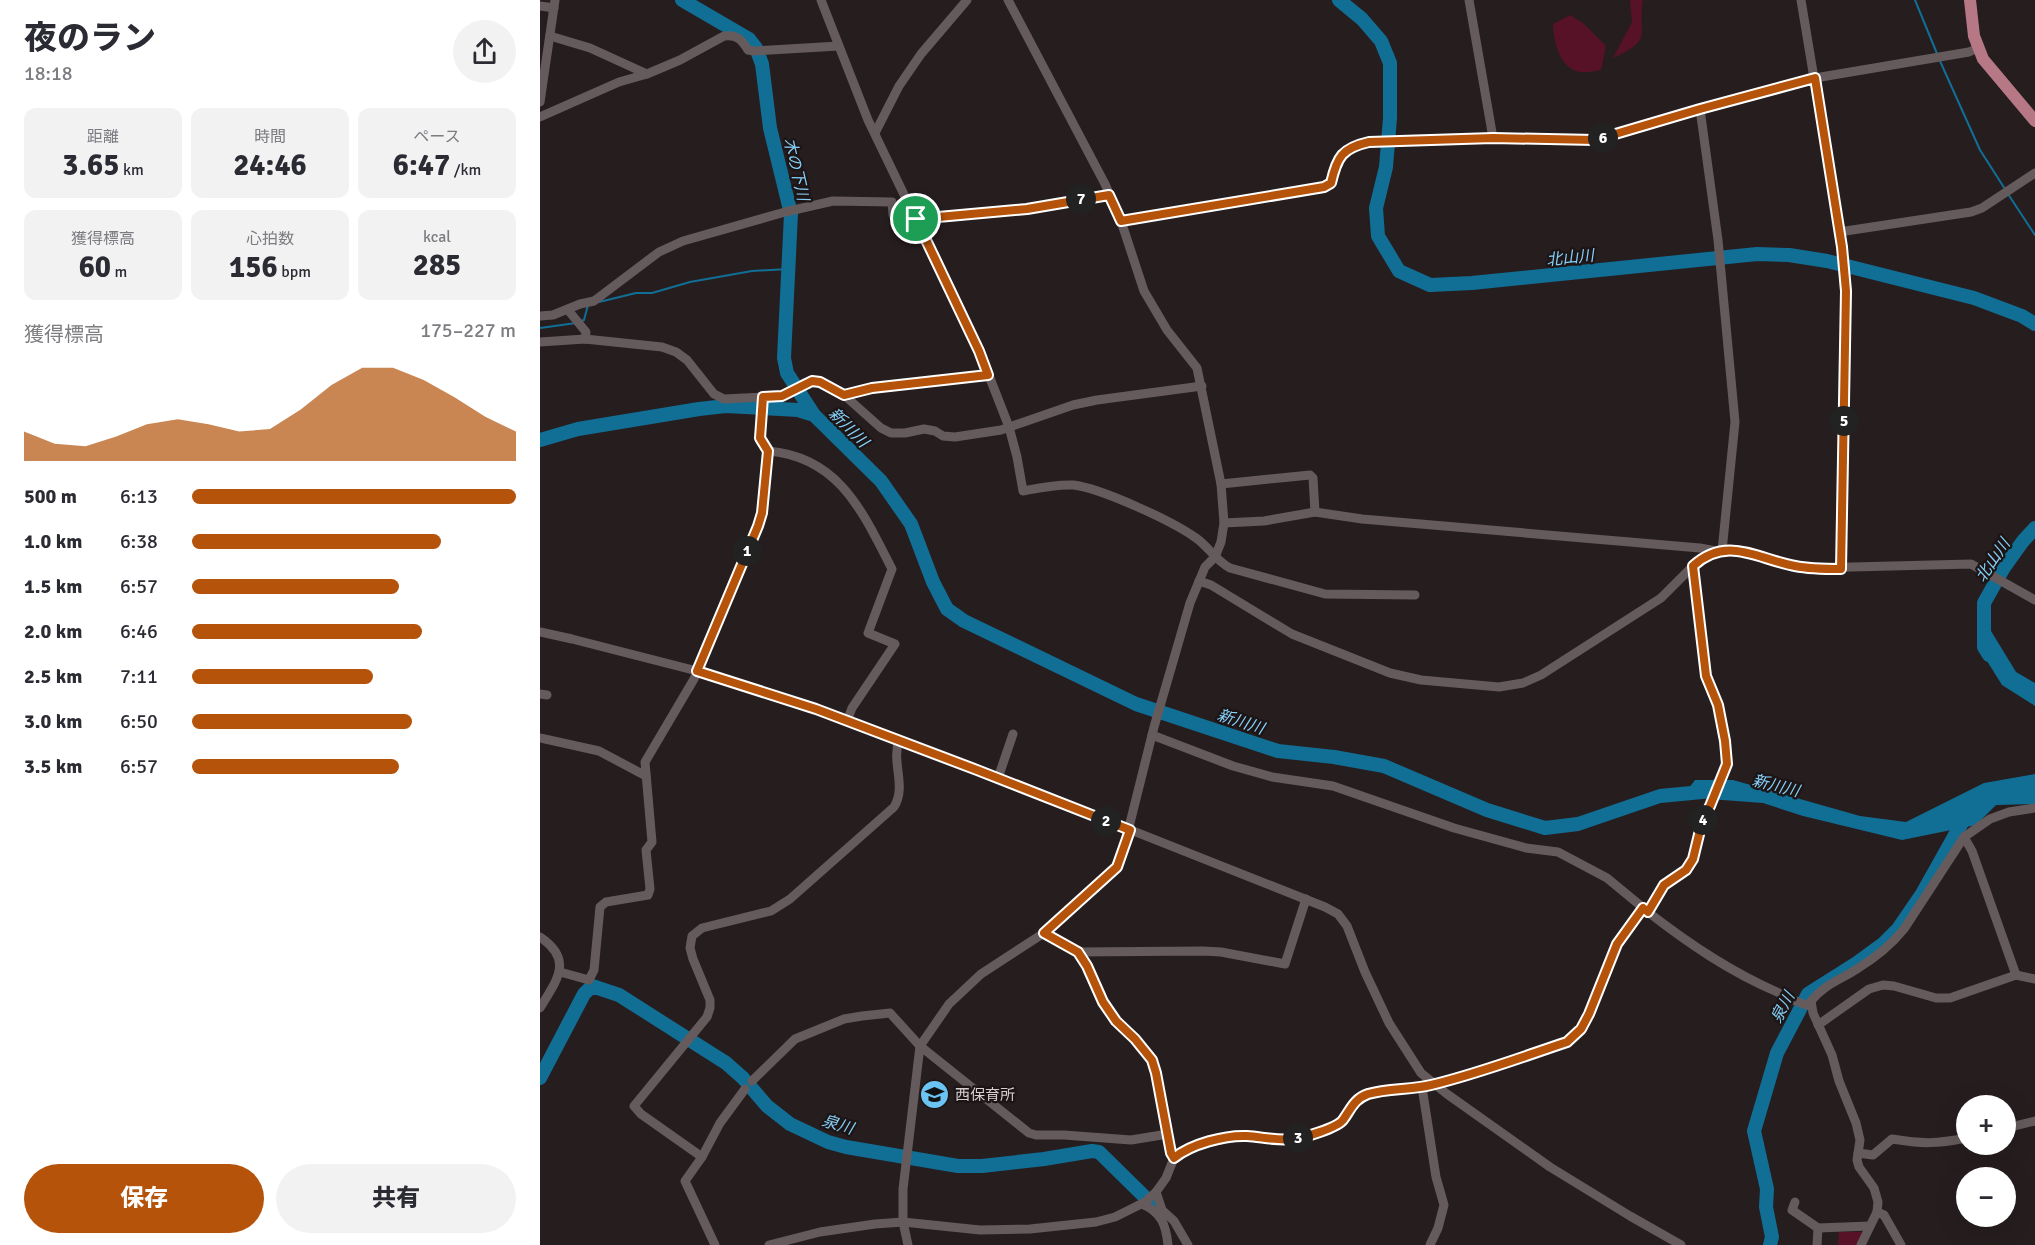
<!DOCTYPE html>
<html lang="ja">
<head>
<meta charset="utf-8">
<style>
  :root { --surface:#fff; --page:#f2f2f3; --text:#2b2b33; --muted:#7c7c81; --accent:#b45309 }
  body { margin:0; font-family:Signika,"Noto Sans JP",sans-serif; background:var(--page); color:var(--text); height:100vh; display:flex; flex-direction:column; font-size:22px; white-space:nowrap }
  * { box-sizing:border-box; margin:0 }
  p { font-size:20px; color:var(--muted) }
  .icon { flex:none; width:33px; height:33px; fill:none; stroke:currentColor; stroke-width:2; stroke-linecap:round; stroke-linejoin:round }
  .map { position:relative; flex:1; overflow:hidden }
  .panel { display:flex; flex-direction:column; background:var(--surface); width:540px }
  .panel>* { flex:none }
  .controls { position:absolute; left:1416px; top:1095px; display:grid; gap:12px }
  .controls a { display:grid; place-items:center; width:60px; height:60px; border-radius:50%; background:var(--surface); box-shadow:0 6px 24px #0002; font-size:30px }
  .pin { position:absolute; display:grid; place-items:center; width:51px; height:51px; color:#fff; margin:-26px; border:3px solid #fff; border-radius:50%; box-shadow:0 2px 6px #0007 }
  .km { position:absolute; width:30px; height:30px; margin:-15px; border-radius:50%; background:#222; color:#fff; font-size:16px; line-height:30px; text-align:center }
  .round { display:grid; place-items:center; flex:none; width:63px; height:63px; border-radius:32px; background:var(--page) }
  .summary { display:flex; align-items:center; justify-content:space-between; height:102px; padding:0 24px }
  h1 { font-size:33px; font-weight:800; line-height:45px }
  .stats { display:grid; grid-template-columns:repeat(3,1fr); gap:9px; height:102px; padding:6px 24px }
  .stats div { display:grid; align-content:center; border-radius:12px; background:var(--page); text-align:center }
  .stats b { font-size:30px; font-weight:800 }
  .stats small { font-size:16px; font-weight:400 }
  .stats p { font-size:16px }
  .chart { height:168px; padding:12px 24px }
  .chart p { display:flex; justify-content:space-between }
  .chart svg { width:100%; height:108px; margin-top:6px; fill:var(--accent); opacity:.7 }
  .primary-button { display:flex; gap:12px; margin-top:auto; padding:12px 24px }
  .primary-button a { flex:1; height:69px; border-radius:36px; background:var(--accent); color:#fff; font-size:24px; font-weight:800; line-height:69px; text-align:center }
  .primary-button a+a { background:var(--page); color:var(--text) }
  ul { padding:0 24px; list-style:none; font-size:20px }
  li { display:grid; grid-template-columns:96px 72px 1fr; align-items:center; height:45px }
  li i { height:15px; border-radius:8px; background:var(--accent) }
  main { display:flex; flex:1; min-height:0 }
  .map>svg:first-child { display:block }
  .green { fill:#571227 }
  .water { fill:#116f96 }
  .lines { fill:none; stroke-linecap:round; stroke-linejoin:round }
  .stream { stroke:#116f96; stroke-width:2 }
  .river { stroke:#116f96; stroke-width:14 }
  .minor { stroke:#655b5c; stroke-width:9 }
  .major { stroke:#b67885; stroke-width:12 }
  .route-casing { stroke:#fff; stroke-width:12 }
  .route { stroke:#b45309; stroke-width:8 }
  .labels { text-anchor:middle; stroke-width:4.5; stroke-linejoin:round; paint-order:stroke }
  .poi-label { font-size:15px; fill:#d6d0d1; stroke:#1c1415; text-anchor:start }
  .water-label { font-size:16px; font-style:italic; fill:#85d0f8; stroke:#1c1415 }
</style>
</head>
<body>
<main>
<section class="panel">
<div class="summary"><div><h1>夜のラン</h1><p>18:18</p></div><a class="round"><svg class="icon" aria-label="share" viewBox="0 0 24 24"><path d="M12 15V3M7 8l5-5 5 5M5 13v7h14v-7"/></svg></a></div>
<div class="stats">
<div><p>距離</p><b>3.65<small> km</small></b></div>
<div><p>時間</p><b>24:46</b></div>
<div><p>ペース</p><b>6:47<small> /km</small></b></div>
</div>
<div class="stats">
<div><p>獲得標高</p><b>60<small> m</small></b></div>
<div><p>心拍数</p><b>156<small> bpm</small></b></div>
<div><p>kcal</p><b>285</b></div>
</div>
<div class="chart"><p><span>獲得標高</span>175–227 m</p>
<svg viewBox="0 0 160 44" preserveAspectRatio="none"><path d="M0 44V32L10 37L20 38L30 34L40 29L50 27L60 29L70 32L80 31L90 23L100 13L110 6L120 6L130 11L140 18L150 26L160 32V44z"/></svg>
</div>
<ul>
<li><b>500 m</b>6:13<i style="width:100%"></i></li>
<li><b>1.0 km</b>6:38<i style="width:77%"></i></li>
<li><b>1.5 km</b>6:57<i style="width:64%"></i></li>
<li><b>2.0 km</b>6:46<i style="width:71%"></i></li>
<li><b>2.5 km</b>7:11<i style="width:56%"></i></li>
<li><b>3.0 km</b>6:50<i style="width:68%"></i></li>
<li><b>3.5 km</b>6:57<i style="width:64%"></i></li>
</ul>
<div class="primary-button"><a>保存</a><a>共有</a></div>
</section>
<div class="map">
<svg width="1495" height="1245" viewBox="0 0 1495 1245">
  <rect width="100%" height="100%" fill="#261d1f"/>
  <g class="green">
    <path d="M 1090,0 L 1103,0 C 1097,36 1115,39 1073,58 L 1092,22 Z"/>
    <path d="M 1030,15 L 1043,23 L 1066,46 L 1061,70 C 1054,71 1043,74 1036,71 C 1018,64 1014,41 1013,24 Z"/>
    <polygon points="1299,1232 1322,1232 1318,1245 1298,1245"/>
  </g>
  <g class="water">
    <polygon points="1451,631 1476,672 1495,683 1495,706 1462,685 1437,645"/>
    <polygon points="1495,774 1495,804 1456,805 1436,825 1362,840 1263,816 1223,803 1142,797 1155,780 1193,780 1320,816 1366,822 1444,783"/>
  </g>
  <g class="lines">
    <g class="stream">
      <polyline points="1375,0 1398,56"/>
      <polyline points="1400,61 1440,150 1465,189"/>
      <polyline points="1468,194 1495,235"/>
      <polyline points="59,302 96,293 112,293 150,282 212,271 248,269"/>
      <polyline points="41,321 44,320 48,305"/>
      <polyline points="0,328 36,323"/>
    </g>
    <g class="river">
      <polyline points="142,0 209,39 216,48 222,64 230,128 251,214 244,358 247,373 274,415"/>
      <polyline points="799,0 822,19 841,41 850,63 850,118 846,167 836,208 838,236 859,271 890,285 932,283 1217,254 1249,255 1287,261 1434,298 1482,316 1495,324"/>
      <polyline points="0,440 38,429 159,409 186,406 258,410 274,415 341,481 371,524 393,582 407,609 424,621 596,704 738,751 794,757 844,766 947,810 1005,828 1038,824 1120,796 1162,792"/>
      <polyline points="1449,655 1444,647 1444,603 1463,569 1483,541 1495,528"/>
      <polyline points="0,1078 44,994 52,986 79,995 186,1063 203,1078 227,1106 250,1124 288,1142 306,1147 418,1166 442,1166 504,1159 552,1151 559,1152 617,1209"/>
      <polyline points="1230,1245 1232,1237 1226,1207 1227,1189 1214,1131 1237,1053 1268,994 1317,963 1343,944 1358,929 1382,894 1428,812"/>
    </g>
    <g class="minor">
      <path d="M 281,0 L 328,120 L 439,350 L 469,427 L 477,457 L 483,491 C 499,488 517,484 533,485 C 561,488 632,521 656,538 C 669,547 676,561 690,568 L 785,594 L 875,595"/>
      <polyline points="929,0 953,138"/>
      <polyline points="1261,0 1302,247 1307,291 1301,569"/>
      <polyline points="0,6 14,8"/>
      <path d="M 10,36 L 50,48 L 107,74 L 140,60 L 184,36 C 197,34 202,40 208,50 L 214,51 L 299,46"/>
      <polyline points="0,102 15,0"/>
      <polyline points="1160,109 1178,240 1195,422 1182,551"/>
      <polyline points="0,117 79,82 107,74"/>
      <polyline points="335,133 359,86 381,54 427,0"/>
      <path d="M 581,221 L 784,187 L 791,183 C 798,157 802,148 829,142 L 953,138 L 1055,140 L 1160,109 L 1275,78 L 1429,52 L 1438,48"/>
      <polyline points="1299,232 1431,212 1442,208 1495,173"/>
      <polyline points="28,310 46,332 45,339"/>
      <polyline points="0,316 13,315 40,304 54,301 119,252 143,241 245,212 293,201 352,202 353,215 359,220 487,209 569,195"/>
      <polyline points="0,342 45,339 122,347 136,352 147,360 174,394 184,399 242,396 264,383 272,381 280,382 304,395 341,428 351,433 365,433 384,429 395,431 403,436 415,437 461,430 533,405 557,400 662,386"/>
      <polyline points="304,395 332,388 448,375"/>
      <path d="M 228,451 C 300,457 323,513 352,569 L 328,633 L 355,644 L 312,708 L 307,721"/>
      <polyline points="681,484 770,475 773,478 775,512"/>
      <polyline points="684,523 724,521 775,512 822,519 1160,548 1176,551"/>
      <path d="M 1153,566 L 1166,676 L 1178,705 L 1185,741 L 1187,764 L 1170,806 L 1163,818 L 1153,859 L 1146,870 L 1124,885 L 1108,912 C 1149,944 1189,971 1237,992 C 1248,997 1259,1004 1271,1006"/>
      <polyline points="659,581 671,585 752,634 850,673 881,680 959,687 983,683 1001,675 1121,598 1157,562 1172,553 1182,551 1201,551 1242,563 1272,568 1431,564 1495,600"/>
      <polyline points="0,632 32,639 157,671 276,709 437,769 785,907 798,914 807,926 825,972 849,1023 881,1073 907,1094 1010,1167 1090,1216 1141,1245"/>
      <polyline points="0,694 7,695"/>
      <polyline points="612,735 693,766 732,777 793,786 914,828 986,848 1018,852 1067,878 1107,911"/>
      <polyline points="0,738 59,751 106,776"/>
      <polyline points="458,778 473,734"/>
      <polyline points="1424,837 1432,851 1476,975"/>
      <polyline points="504,933 538,952 547,966 563,1002 576,1021 595,1039 612,1060 617,1073 631,1153 634,1158"/>
      <path d="M 0,937 C 34,960 17,980 0,1008"/>
      <polyline points="538,952 663,951 681,952 745,964 766,899"/>
      <polyline points="20,972 49,980 54,970 60,907 66,902 108,895 110,889 106,850 112,842 105,762 154,679 218,526 222,513 228,451 220,438 223,397"/>
      <polyline points="1278,1025 1329,989 1343,985 1354,986 1396,998 1410,998 1476,975 1495,979"/>
      <polyline points="212,1081 255,1039 304,1019 322,1016 350,1013 380,1046 489,1133 496,1135 524,1135 591,1140 628,1134"/>
      <polyline points="882,1087 896,1177 904,1205 898,1228 890,1245"/>
      <polyline points="1466,1128 1495,1121"/>
      <path d="M 1318,1153 L 1333,1155 L 1352,1139 C 1382,1144 1397,1144 1426,1138"/>
      <path d="M 162,1157 L 101,1114 L 94,1106 L 167,1017 L 170,1008 L 170,1000 L 153,959 L 150,948 L 152,936 L 162,928 L 231,911 L 250,899 L 354,807 C 367,786 351,763 359,740"/>
      <polyline points="616,1192 622,1210 634,1221 648,1245"/>
      <polyline points="1255,1202 1252,1210 1278,1228 1330,1226"/>
      <path d="M 602,1204 C 622,1212 626,1226 628,1245"/>
      <polyline points="1337,1212 1344,1215 1361,1245"/>
      <polyline points="175,1245 145,1181 162,1157 180,1123 205,1089"/>
      <polyline points="229,1245 280,1232 335,1224 363,1222 440,1230 490,1229 556,1222 575,1217 605,1202 616,1192 626,1178 634,1158 643,1150 662,1143 705,1136 738,1140 755,1139 793,1127 802,1121 815,1101 829,1094 894,1085 1027,1042 1041,1029 1049,1015 1077,944 1103,908"/>
      <polyline points="368,1245 363,1222 363,1189 380,1046 409,1004 441,974 504,933 568,877 581,859 614,727 650,603 665,567 675,557 681,542 684,523 681,484 657,368 627,330 604,291 581,221 565,184 468,0"/>
      <polyline points="1277,1245 1278,1228"/>
      <path d="M 1321,1245 L 1337,1212 L 1338,1202 L 1334,1188 L 1319,1167 L 1317,1160 L 1320,1140 L 1316,1123 L 1299,1081 L 1292,1055 L 1273,1013 L 1271,1001 C 1285,984 1300,980 1317,969 C 1335,958 1351,945 1364,929 L 1424,837 L 1450,819 L 1469,812 L 1495,808"/>
    </g>
    <polyline class="major" points="1430,0 1434,36 1443,59 1495,121"/>
  </g>
  <g class="lines">
    <defs>
      <path id="route" d="M 1275,78 L 1302,247 L 1306,291 L 1301,569 C 1286,569 1270,569 1255,566 C 1217,559 1187,535 1153,566 L 1166,676 L 1178,705 L 1185,741 L 1187,764 L 1170,806 L 1163,818 L 1153,859 L 1146,870 L 1124,885 L 1108,912 L 1103,908 L 1077,944 L 1049,1014 L 1041,1029 L 1027,1042 C 982,1057 937,1074 891,1085 C 871,1090 848,1088 828,1094 C 814,1099 811,1109 803,1120 C 797,1128 763,1138 753,1139 C 737,1141 722,1137 707,1136 C 685,1135 651,1144 634,1158 L 631,1153 L 616,1073 L 612,1060 L 595,1039 L 576,1021 L 563,1002 L 547,966 L 538,952 L 504,933 L 577,867 L 590,830 L 437,770 L 276,709 L 157,671 L 218,526 L 222,513 L 228,451 L 220,438 L 223,397 L 242,396 L 272,381 L 280,382 L 304,395 L 332,388 L 448,375 L 439,351 L 376,219 L 487,209 L 569,195 L 581,221 L 784,187 L 791,183 C 797,157 802,148 829,142 L 953,138 L 1055,140 L 1160,109 Z"/>
    </defs>
    <use href="#route" class="route-casing"/>
    <use href="#route" class="route"/>
  </g>
  <defs>
    <symbol id="school-disc" viewBox="-11 -11 22 22"><circle r="9.5" fill="#6ac3f1" stroke="#1c1415"/><path d="M0-5L7-2L0 1L-7-2ZM-4 1L0 2.5L4 1V4Q0 6-4 4Z" fill="#111"/></symbol>
  </defs>
  <g fill-rule="evenodd">
    <use href="#school-disc" x="378" y="1078" width="33" height="33"/>
  </g>
  <g class="labels">
    <g class="poi-label">
      <text x="415" y="1100">西保育所</text>
    </g>
    <g class="water-label">
      <text transform="translate(257 169) rotate(77)" y="6">木の下川</text>
      <text transform="translate(1030 257) rotate(-6)" y="6">北山川</text>
      <text transform="translate(309 427) rotate(45)" y="6">新川川</text>
      <text transform="translate(1452 560) rotate(-56)" y="6">北山川</text>
      <text transform="translate(701 721) rotate(18)" y="6">新川川</text>
      <text transform="translate(1236 785) rotate(14)" y="6">新川川</text>
      <text transform="translate(1242 1007) rotate(-62)" y="6">泉川</text>
      <text transform="translate(298 1124) rotate(16)" y="6">泉川</text>
    </g>
  </g>
</svg>
<div class="controls">
<a>+</a>
<a>−</a>
</div>
<div class="pin" style="left:376px;top:219px;background:#1e9e55"><svg class="icon" aria-label="arrive" viewBox="0 0 24 24"><path d="M6 21V4h12l-3 4 3 4H6"/></svg></div>
<b class="km" style="left:207px;top:551px">1</b>
<b class="km" style="left:566px;top:821px">2</b>
<b class="km" style="left:758px;top:1138px">3</b>
<b class="km" style="left:1163px;top:820px">4</b>
<b class="km" style="left:1304px;top:421px">5</b>
<b class="km" style="left:1063px;top:138px">6</b>
<b class="km" style="left:541px;top:199px">7</b>
</div>
</main>
</body>
</html>
